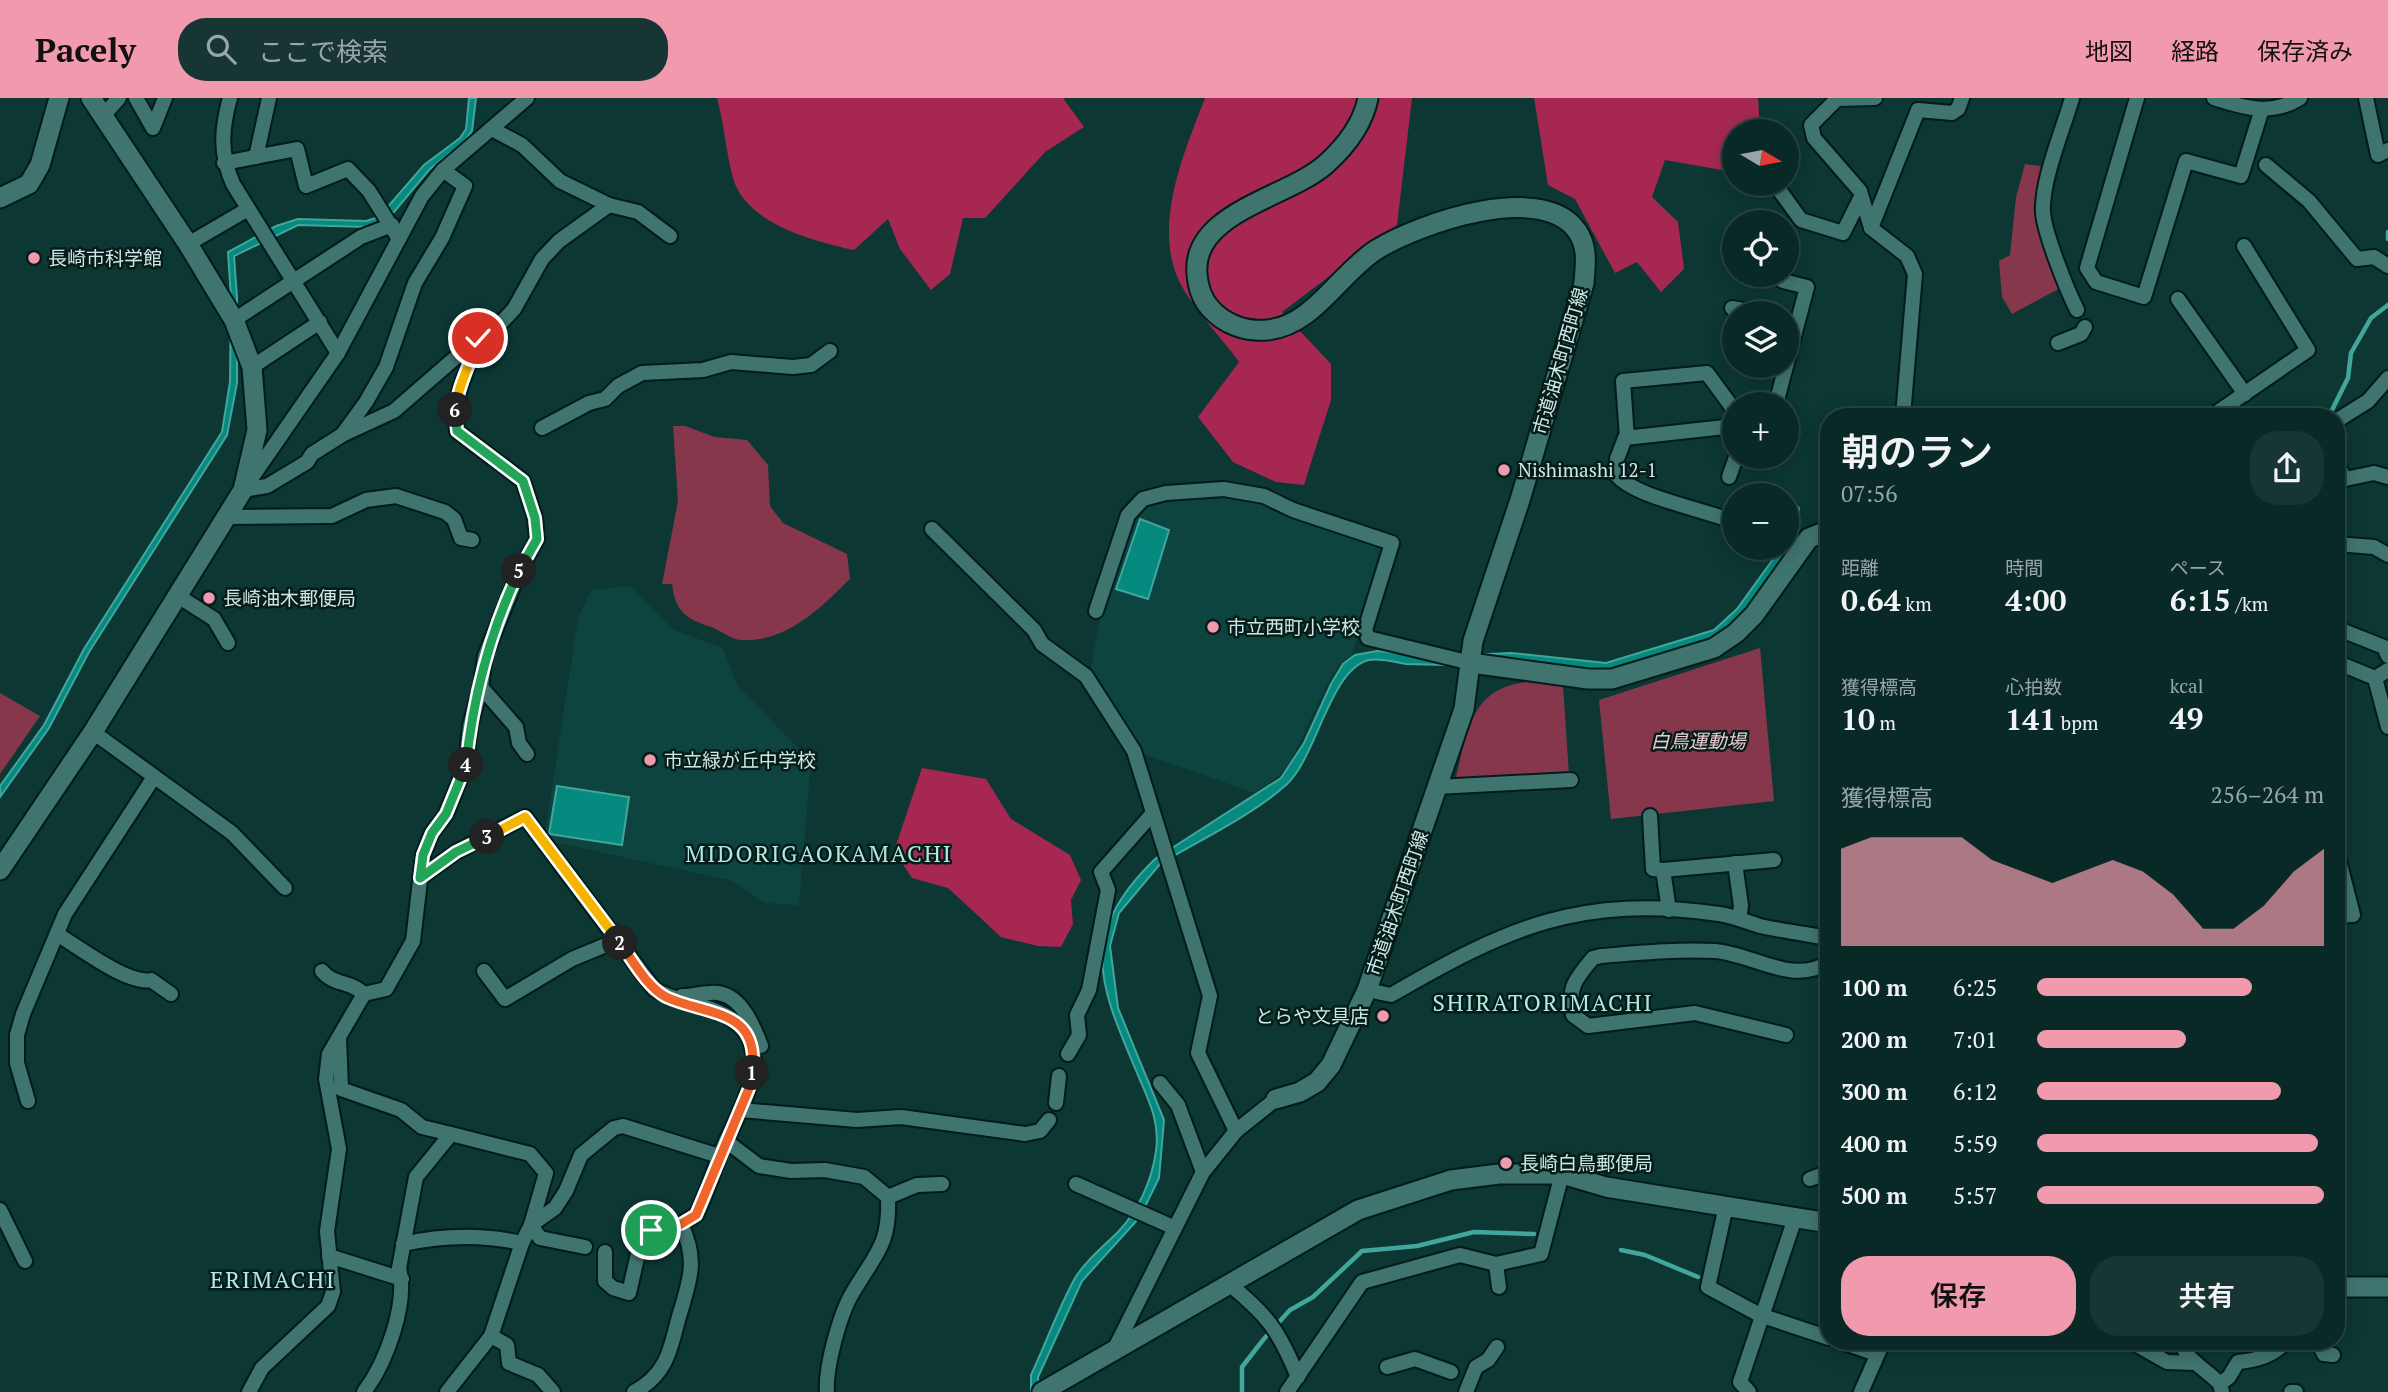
<!DOCTYPE html>
<html lang="ja">
<head>
<meta charset="utf-8">
<style>
  :root { --surface:#092926; --page:#173532; --text:#f1f3f6; --muted:#99a6a7; --line:#294543; --accent:#f29aad }
  body { margin:0; font-family:"PT Serif","Noto Sans JP",serif; background:var(--page); color:var(--text); height:100vh; display:flex; flex-direction:column; font-size:26px; white-space:nowrap }
  * { box-sizing:border-box; margin:0 }
  p { font-size:23px; color:var(--muted) }
  .icon { flex:none; width:38px; height:38px; fill:none; stroke:currentColor; stroke-width:2; stroke-linecap:round; stroke-linejoin:round }
  .map { position:relative; flex:1; overflow:hidden }
  .sheet { position:absolute; left:1820px; top:310px; width:525px; height:942px; display:flex; flex-direction:column; background:var(--surface); border-radius:28px; box-shadow:0 4px 18px #0003,0 0 0 2px var(--line) }
  .sheet>* { flex:none }
  .needle { width:46px; rotate:100deg }
  .fabs { position:absolute; left:1722px; top:21px; display:grid; gap:14px }
  .fabs a { display:grid; place-items:center; width:77px; height:77px; border-radius:50%; background:var(--surface); box-shadow:0 4px 18px #0003,0 0 0 2px var(--line); font-size:35px }
  .pin { position:absolute; display:grid; place-items:center; width:60px; height:60px; color:#fff; margin:-30px; border:4px solid #fff; border-radius:50%; box-shadow:0 2px 7px #0007 }
  .km { position:absolute; width:35px; height:35px; margin:-18px; border-radius:50%; background:#222; color:#fff; font-size:19px; line-height:35px; text-align:center }
  .round { display:grid; place-items:center; flex:none; width:74px; height:74px; border-radius:28px; background:var(--page) }
  .summary { display:flex; align-items:center; justify-content:space-between; height:119px; padding:0 21px }
  h1 { font-size:38px; font-weight:600; line-height:52px }
  .figures { display:grid; grid-template-columns:repeat(3,1fr); gap:10px; height:119px; padding:7px 21px }
  .figures div { display:grid; align-content:center }
  .figures b { font-size:30px; font-weight:600 }
  .figures small { font-size:19px; font-weight:400 }
  .figures p { font-size:19px }
  .chart { height:196px; padding:14px 21px }
  .chart p { display:flex; justify-content:space-between }
  .chart svg { width:100%; height:126px; margin-top:7px; fill:var(--accent); opacity:.7 }
  .primary-button { display:flex; gap:14px; margin-top:auto; padding:14px 21px }
  .primary-button a { flex:1; height:80px; border-radius:28px; background:var(--accent); color:#111; font-size:28px; font-weight:600; line-height:80px; text-align:center }
  .primary-button a+a { background:var(--page); color:var(--text) }
  ul { padding:0 21px; list-style:none; font-size:23px }
  li { display:grid; grid-template-columns:112px 84px 1fr; align-items:center; height:52px }
  li i { height:18px; border-radius:9px; background:var(--accent) }
  header { display:flex; align-items:center; gap:42px; box-sizing:border-box; height:98px; padding:0 35px; background:var(--accent); color:#111 }
  header strong { font-size:33px }
  nav { display:flex; gap:38px; margin-inline-start:auto; font-size:24px }
  .search { width:490px; height:63px; background:var(--page); display:flex; align-items:center; gap:18px; box-sizing:border-box; padding:0 24px; border-radius:28px; color:var(--muted); font-size:26px }
  .map>svg:first-child { display:block }
  .built { fill:#0d4440 }
  .green { fill:#86374c }
  .forest { fill:#a62852 }
  .water { fill:#06897f; stroke:#42a69d; stroke-width:2 }
  .lines { fill:none; stroke-linecap:round; stroke-linejoin:round }
  .stream { stroke:#42a69d; stroke-width:4.5 }
  .street-casing { stroke:#011c1a; stroke-width:18 }
  .secondary-casing { stroke:#011c1a; stroke-width:23 }
  .street { stroke:#40756f; stroke-width:14 }
  .secondary { stroke:#40756f; stroke-width:19 }
  .split-1-casing { stroke:#fff; stroke-width:14 }
  .split-2-casing { stroke:#fff; stroke-width:14 }
  .split-3-casing { stroke:#fff; stroke-width:14 }
  .split-4-casing { stroke:#fff; stroke-width:14 }
  .split-5-casing { stroke:#fff; stroke-width:14 }
  .split-6-casing { stroke:#fff; stroke-width:14 }
  .split-7-casing { stroke:#fff; stroke-width:14 }
  .split-1 { stroke:#f0652b; stroke-width:9 }
  .split-2 { stroke:#f0652b; stroke-width:9 }
  .split-3 { stroke:#f5b400; stroke-width:9 }
  .split-4 { stroke:#22a559; stroke-width:9 }
  .split-5 { stroke:#22a559; stroke-width:9 }
  .split-6 { stroke:#22a559; stroke-width:9 }
  .split-7 { stroke:#f5b400; stroke-width:9 }
  .poi-dot { fill:#f29aad; stroke:#051c19; stroke-width:2.5 }
  .labels { text-anchor:middle; stroke-width:5; stroke-linejoin:round; paint-order:stroke }
  .poi-label { font-size:19px; fill:#cde8e4; stroke:#051c19; text-anchor:start }
  .street-label { font-size:19px; fill:#cde8e4; stroke:#051c19 }
  .park-label { font-size:19px; font-style:italic; fill:#eeccd2; stroke:#051c19 }
  .quarter-label { font-size:23px; letter-spacing:2px; fill:#b1e9e1; stroke:#051c19 }
</style>
</head>
<body>
<header>
<strong>Pacely</strong>
<div class="search"><svg class="icon" aria-label="search" viewBox="0 0 24 24"><circle cx="10" cy="10" r="6"/><path d="M15 15l6 6"/></svg>ここで検索</div>
<nav><a>地図</a><a>経路</a><a>保存済み</a></nav>
</header>
<div class="map">
<svg width="2388" height="1294" viewBox="0 0 2388 1294">
  <rect width="100%" height="100%" fill="#0c3733"/>
  <g class="built">
    <polygon points="1224,396 1262,403 1384,450 1352,556 1338,568 1327,587 1291,662 1280,677 1255,695 1140,655 1090,575 1101,514 1134,420 1148,407 1167,399"/>
    <polygon points="630,488 674,532 723,550 737,587 811,663 799,807 765,805 733,783 544,742 578,520 591,492"/>
  </g>
  <g class="green">
    <polygon points="2025,66 2041,68 2037,102 2062,189 2012,216 2002,199 1999,163 2010,157 2016,99"/>
    <path d="M 673,328 L 685,328 L 715,339 L 747,342 L 768,367 L 770,408 L 783,425 L 847,456 L 850,481 C 820,510 787,545 740,542 C 731,541 720,532 711,529 C 686,521 675,513 672,486 L 662,486 L 678,403 Z"/>
    <polygon points="1760,550 1774,703 1611,721 1599,602"/>
    <path d="M 1526,584 L 1563,588 L 1569,676 L 1455,682 C 1468,635 1469,591 1526,584 Z"/>
    <polygon points="0,595 40,618 0,676"/>
  </g>
  <g class="forest">
    <path d="M 717,0 L 1063,0 L 1084,29 L 1045,54 L 985,120 L 963,120 L 950,176 L 931,192 L 900,151 L 888,121 L 854,152 C 814,143 746,126 733,80 C 726,54 724,26 717,0 Z"/>
    <path d="M 1205,0 L 1412,0 L 1397,127 L 1282,214 L 1331,266 L 1331,302 L 1304,387 L 1276,384 L 1233,364 L 1198,319 L 1239,264 C 1221,239 1196,214 1181,187 C 1151,129 1184,55 1205,0 Z"/>
    <polygon points="1534,0 1758,0 1760,33 1734,33 1734,60 1722,72 1665,62 1652,99 1678,124 1684,171 1661,194 1637,164 1615,175 1575,101 1548,87"/>
    <polygon points="922,670 986,681 1011,721 1070,757 1081,782 1071,802 1073,826 1061,849 1038,848 1001,839 948,790 912,780 894,753"/>
  </g>
  <g class="water">
    <polygon points="469,0 476,0 472,33 464,44 429,72 394,114 382,124 367,129 298,127 234,158 237,199 237,285 227,337 89,554 49,630 0,699 0,688 44,627 84,551 222,334 230,284 231,200 228,154 276,128 298,121 366,123 379,119 424,67 460,40 466,31"/>
    <path d="M 1795,406 L 1799,410 L 1798,420 L 1791,428 L 1787,454 L 1744,516 L 1718,539 L 1649,562 L 1608,571 L 1406,566 C 1395,564 1380,560 1369,562 C 1330,571 1317,658 1287,686 C 1253,717 1200,742 1160,766 L 1119,815 L 1110,848 L 1118,910 L 1164,1022 L 1159,1080 L 1140,1119 L 1082,1183 L 1038,1279 L 1039,1294 L 1031,1294 L 1031,1277 C 1046,1245 1058,1211 1075,1180 C 1086,1162 1104,1148 1118,1134 C 1139,1112 1152,1082 1156,1053 C 1160,1026 1150,1005 1140,982 C 1101,889 1074,840 1155,761 L 1281,680 L 1304,645 L 1331,586 L 1343,566 L 1355,557 L 1377,553 L 1446,558 L 1511,555 L 1606,565 L 1714,532 L 1737,511 L 1776,457 L 1777,450 L 1787,450 L 1787,413 Z"/>
    <polygon points="1140,421 1169,432 1148,501 1116,491"/>
    <polygon points="557,688 629,699 622,747 549,736"/>
  </g>
  <g class="lines">
    <g class="stream">
      <polyline points="2388,134 2388,141"/>
      <polyline points="2331,314 2348,280 2351,255 2371,220 2388,207"/>
      <polyline points="1621,1152 1645,1157 1698,1179"/>
      <polyline points="1242,1294 1242,1269 1263,1242 1290,1212 1313,1199 1362,1153 1417,1148 1474,1134 1534,1136"/>
    </g>
    <defs>
      <g id="street">
        <polyline points="136,0 153,30 165,0"/>
        <path d="M 230,0 C 221,32 220,56 233,86 L 338,255"/>
        <polyline points="1875,0 1837,1 1811,27 1814,40 1860,93 1871,130 1907,158 1915,176 1903,318"/>
        <path d="M 2072,0 C 2063,32 2041,83 2043,115 C 2045,137 2067,192 2077,212"/>
        <polyline points="2137,0 2087,170 2096,184 2144,199 2186,63 2241,78 2262,11"/>
        <path d="M 2214,0 C 2244,10 2272,18 2300,0"/>
        <polyline points="2366,0 2378,57 2388,52"/>
        <polyline points="103,18 119,0"/>
        <polyline points="492,31 522,47 560,83 609,107"/>
        <polyline points="256,59 269,0"/>
        <polyline points="224,65 297,51 306,88 348,71 369,93 399,141"/>
        <polyline points="2266,67 2309,103 2357,161 2374,159 2388,168"/>
        <polyline points="1775,86 1801,122 1843,135 1861,99"/>
        <polyline points="1871,130 1918,12 1952,15 1958,11 1962,0"/>
        <polyline points="188,146 248,111"/>
        <polyline points="2178,201 2245,296"/>
        <polyline points="1732,210 1761,215"/>
        <polyline points="234,222 361,139 392,127"/>
        <polyline points="2058,245 2081,236 2085,229"/>
        <polyline points="252,269 320,224"/>
        <polyline points="1776,306 1807,189 1783,183 1782,177"/>
        <polyline points="2212,318 2308,252 2244,148"/>
        <polyline points="2336,323 2368,303 2388,280"/>
        <path d="M 1734,328 L 1625,340 L 1617,361 L 1616,376 C 1633,399 1704,411 1734,424"/>
        <polyline points="542,330 589,305 605,301 618,288 642,275 703,272 731,264 793,269 811,267 830,253"/>
        <polyline points="342,337 366,304 386,269 415,185 442,140 465,88 443,72"/>
        <polyline points="1627,340 1623,283 1707,275 1734,312"/>
        <polyline points="2336,364 2345,381 2338,384"/>
        <polyline points="1729,379 1736,359"/>
        <polyline points="2345,381 2374,375 2388,379"/>
        <polyline points="246,388 338,255 422,98 443,72 527,0"/>
        <polyline points="243,392 267,388 307,364 312,356 342,337 394,313 478,240 501,225 514,211 542,161 559,143 609,107 638,114 670,138"/>
        <polyline points="226,419 332,418 366,402 396,398 445,414 454,421 461,440 472,442"/>
        <polyline points="932,431 1034,532 1042,546 1086,578 1134,653 1210,898 1198,955 1236,1033"/>
        <polyline points="2336,446 2374,449 2388,457"/>
        <polyline points="178,498 214,521 228,545"/>
        <polyline points="1096,513 1128,417 1143,401 1166,395 1224,391 1264,398 1293,412 1392,445 1365,532 1368,540 1471,565"/>
        <polyline points="2336,530 2384,549 2388,558"/>
        <polyline points="2336,564 2375,580 2388,572"/>
        <polyline points="2375,580 2388,629"/>
        <polyline points="481,589 516,629 519,645 527,656"/>
        <polyline points="93,634 232,735 285,790"/>
        <polyline points="1437,689 1571,682"/>
        <polyline points="1650,718 1653,771 1663,772"/>
        <polyline points="2336,751 2353,817 2336,818"/>
        <polyline points="1735,765 1741,808 1739,821"/>
        <path d="M 420,780 L 456,754 L 525,719 L 654,891 C 679,906 711,905 734,923 C 779,956 735,1019 720,1057 C 712,1077 706,1098 696,1117 L 681,1126 C 699,1164 689,1184 678,1222 C 670,1253 666,1277 634,1294"/>
        <polyline points="1669,812 1663,772 1774,762"/>
        <path d="M 57,836 C 77,848 128,887 151,882 L 171,896"/>
        <path d="M 322,873 C 333,887 351,883 364,896"/>
        <polyline points="484,873 505,901 572,861 618,842"/>
        <path d="M 1367,892 L 1391,897 C 1508,829 1581,796 1719,816 C 1733,818 1747,824 1760,828 C 1783,833 1806,836 1829,840"/>
        <path d="M 364,896 L 386,891 L 413,843 L 423,757 L 432,735 L 446,716 L 466,667 L 470,628 L 481,589 L 485,558 L 518,476 L 537,441 L 535,420 L 523,383 L 457,333 C 453,288 467,280 478,240"/>
        <path d="M 682,898 C 693,898 701,895 710,895 C 739,892 753,926 761,948"/>
        <path d="M 1786,937 L 1695,915 L 1588,928 L 1573,917 C 1567,890 1576,880 1593,860 L 1601,858 C 1638,855 1677,851 1715,853 C 1754,856 1792,888 1829,864"/>
        <polyline points="339,940 341,991 401,1012 422,1029 451,1036"/>
        <polyline points="1068,956 1079,937 1077,917 1089,892 1108,792 1101,774 1152,716"/>
        <polyline points="1160,985 1178,1007 1203,1074"/>
        <polyline points="28,1003 17,965 17,937 23,916 65,816 154,679"/>
        <polyline points="1056,1005 1059,978"/>
        <polyline points="740,1012 857,1022 901,1019 1025,1036 1040,1033 1049,1022"/>
        <path d="M 726,1043 L 759,1068 L 791,1073 L 825,1072 L 864,1079 L 888,1099 C 890,1147 876,1155 853,1194 C 840,1215 825,1270 827,1294"/>
        <polyline points="1810,1081 1829,1074"/>
        <polyline points="1076,1086 1175,1130"/>
        <polyline points="888,1099 917,1087 942,1086"/>
        <polyline points="1726,1108 1708,1189 1760,1217 1829,1240"/>
        <polyline points="0,1112 25,1163"/>
        <path d="M 403,1146 C 443,1137 481,1136 522,1145"/>
        <polyline points="605,1154 605,1183 613,1190 629,1195 642,1138 659,1130 681,1126"/>
        <polyline points="329,1158 402,1181"/>
        <polyline points="1496,1166 1499,1189"/>
        <path d="M 1228,1185 C 1268,1218 1278,1231 1298,1279"/>
        <polyline points="491,1238 507,1247 509,1265 538,1277 553,1294"/>
        <polyline points="1836,1242 1876,1256"/>
        <polyline points="2128,1242 2167,1264 2196,1265"/>
        <path d="M 2181,1242 C 2184,1262 2208,1272 2220,1286 L 2222,1294"/>
        <polyline points="2317,1242 2324,1256 2333,1257"/>
        <polyline points="1115,1250 1203,1074 1236,1033 1276,1001"/>
        <polyline points="1387,1269 1415,1261 1451,1274"/>
        <path d="M 2220,1286 L 2229,1279 L 2238,1264 C 2258,1262 2273,1258 2288,1242"/>
        <polyline points="249,1294 262,1270 328,1208 333,1194 327,1133 339,1051 326,981 329,956 364,896"/>
        <path d="M 364,1294 C 386,1265 408,1206 399,1170 L 416,1079 L 451,1036 L 530,1056 L 546,1075 L 531,1127 L 540,1140 L 585,1149"/>
        <polyline points="447,1294 491,1238 522,1145 531,1127 555,1110 566,1093 581,1057 614,1030 623,1028 719,1058"/>
        <polyline points="1287,1294 1362,1184 1460,1157 1496,1166 1541,1156 1562,1076"/>
        <polyline points="1466,1294 1476,1269 1488,1262 1497,1249"/>
        <polyline points="1749,1294 1740,1284 1795,1120"/>
        <polyline points="1861,1294 1884,1242"/>
        <polyline points="2291,1294 2296,1294"/>
      </g>
      <g id="secondary">
        <polyline points="0,100 29,86 40,67 59,0"/>
        <polyline points="1471,565 1588,581 1612,581 1714,550 1736,535 1754,517 1809,440 1829,432"/>
        <polyline points="0,772 93,634 243,392 257,332 252,269 234,222 188,146 91,0"/>
        <path d="M 1276,1001 L 1300,994 L 1317,984 L 1331,967 L 1367,892 L 1464,611 L 1473,543 L 1520,402 L 1584,185 C 1585,169 1588,153 1580,138 C 1549,79 1417,126 1376,152 C 1339,176 1313,228 1267,232 C 1245,234 1224,226 1210,210 C 1201,200 1198,189 1197,176 C 1191,114 1290,99 1326,66 C 1346,48 1363,26 1368,0"/>
        <polyline points="2336,1189 2388,1189"/>
        <polyline points="1042,1294 1358,1112 1451,1082 1499,1076 1562,1076 1606,1089 1829,1125"/>
      </g>
    </defs>
    <use href="#street" class="street-casing"/>
    <use href="#secondary" class="secondary-casing"/>
    <use href="#street" class="street"/>
    <use href="#secondary" class="secondary"/>
  </g>
  <g class="lines">
    <defs>
      <polyline id="split-1" points="651,1132 681,1126 696,1117 750,988 752,975"/>
      <path id="split-2" d="M 620,845 C 633,863 647,889 666,899 C 707,918 761,910 752,975"/>
      <polyline id="split-3" points="487,739 525,719 620,845"/>
      <polyline id="split-4" points="466,667 446,716 432,735 423,757 420,780 456,754 487,739"/>
      <path id="split-5" d="M 466,667 C 473,600 490,534 519,473"/>
      <polyline id="split-6" points="455,312 457,333 523,383 535,420 537,441 519,473"/>
      <path id="split-7" d="M 455,312 C 458,286 471,266 478,240"/>
    </defs>
    <use href="#split-1" class="split-1-casing"/>
    <use href="#split-2" class="split-2-casing"/>
    <use href="#split-3" class="split-3-casing"/>
    <use href="#split-4" class="split-4-casing"/>
    <use href="#split-5" class="split-5-casing"/>
    <use href="#split-6" class="split-6-casing"/>
    <use href="#split-7" class="split-7-casing"/>
    <use href="#split-1" class="split-1"/>
    <use href="#split-2" class="split-2"/>
    <use href="#split-3" class="split-3"/>
    <use href="#split-4" class="split-4"/>
    <use href="#split-5" class="split-5"/>
    <use href="#split-6" class="split-6"/>
    <use href="#split-7" class="split-7"/>
  </g>
  <g class="poi-dot">
    <circle cx="34" cy="160" r="7"/>
    <circle cx="1504" cy="372" r="7"/>
    <circle cx="209" cy="500" r="7"/>
    <circle cx="1213" cy="529" r="7"/>
    <circle cx="650" cy="662" r="7"/>
    <circle cx="1383" cy="918" r="7"/>
    <circle cx="1506" cy="1065" r="7"/>
  </g>
  <g class="labels">
    <g class="poi-label">
      <text x="48" y="167">長崎市科学館</text>
      <text x="1518" y="379">Nishimashi 12-1</text>
      <text x="223" y="507">長崎油木郵便局</text>
      <text x="1227" y="536">市立西町小学校</text>
      <text x="664" y="669">市立緑が丘中学校</text>
      <text x="1369" y="925" text-anchor="end">とらや文具店</text>
      <text x="1520" y="1072">長崎白鳥郵便局</text>
    </g>
    <g class="street-label">
      <text transform="translate(1560 263) rotate(-74)" y="7">市道油木町西町線</text>
      <text transform="translate(1397 805) rotate(-71)" y="7">市道油木町西町線</text>
    </g>
    <g class="park-label">
      <text x="1698" y="650">白鳥運動場</text>
    </g>
    <g class="quarter-label">
      <text x="819" y="764">MIDORIGAOKAMACHI</text>
      <text x="1543" y="913">SHIRATORIMACHI</text>
      <text x="273" y="1190">ERIMACHI</text>
    </g>
  </g>
</svg>
<div class="fabs">
<a><svg class="needle" viewBox="-14 -14 28 28"><path d="M0-13l5 13h-10z" fill="#e53935"/><path d="M0 13l5-13h-10z" fill="#99a6a7"/></svg></a>
<a><svg class="icon" aria-label="locate" viewBox="0 0 24 24"><circle cx="12" cy="12" r="6"/><path d="M12 2v4M12 18v4M2 12h4M18 12h4"/></svg></a>
<a><svg class="icon" aria-label="layers" viewBox="0 0 24 24"><path d="M12 4l9 5-9 5-9-5zM3 14l9 5 9-5"/></svg></a>
<a>+</a>
<a>−</a>
</div>
<div class="pin" style="left:651px;top:1132px;background:#1e9e55"><svg class="icon" aria-label="arrive" viewBox="0 0 24 24"><path d="M6 21V4h12l-3 4 3 4H6"/></svg></div>
<div class="pin" style="left:478px;top:240px;background:#d93025"><svg class="icon" aria-label="check" viewBox="0 0 24 24"><path d="M5 12l5 5 9-10"/></svg></div>
<b class="km" style="left:752px;top:975px">1</b>
<b class="km" style="left:620px;top:845px">2</b>
<b class="km" style="left:487px;top:739px">3</b>
<b class="km" style="left:466px;top:667px">4</b>
<b class="km" style="left:519px;top:473px">5</b>
<b class="km" style="left:455px;top:312px">6</b>
<section class="sheet">
<div class="summary"><div><h1>朝のラン</h1><p>07:56</p></div><a class="round"><svg class="icon" aria-label="share" viewBox="0 0 24 24"><path d="M12 15V3M7 8l5-5 5 5M5 13v7h14v-7"/></svg></a></div>
<div class="figures">
<div><p>距離</p><b>0.64<small> km</small></b></div>
<div><p>時間</p><b>4:00</b></div>
<div><p>ペース</p><b>6:15<small> /km</small></b></div>
</div>
<div class="figures">
<div><p>獲得標高</p><b>10<small> m</small></b></div>
<div><p>心拍数</p><b>141<small> bpm</small></b></div>
<div><p>kcal</p><b>49</b></div>
</div>
<div class="chart"><p><span>獲得標高</span>256–264 m</p>
<svg viewBox="0 0 160 44" preserveAspectRatio="none"><path d="M0 44V10L10 6L20 6L30 6L40 6L50 14L60 18L70 22L80 18L90 14L100 18L110 26L120 38L130 38L140 30L150 18L160 10V44z"/></svg>
</div>
<ul>
<li><b>100 m</b>6:25<i style="width:75%"></i></li>
<li><b>200 m</b>7:01<i style="width:52%"></i></li>
<li><b>300 m</b>6:12<i style="width:85%"></i></li>
<li><b>400 m</b>5:59<i style="width:98%"></i></li>
<li><b>500 m</b>5:57<i style="width:100%"></i></li>
</ul>
<div class="primary-button"><a>保存</a><a>共有</a></div>
</section>
</div>
</body>
</html>
